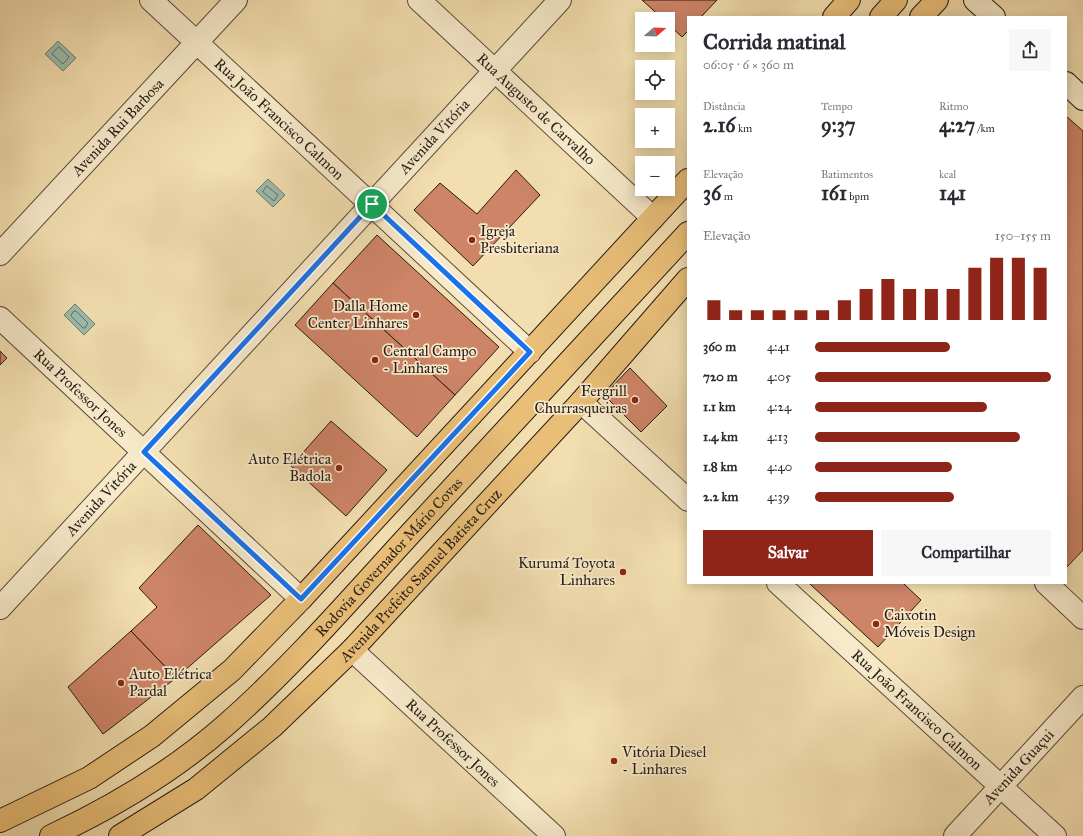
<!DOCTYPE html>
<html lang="pt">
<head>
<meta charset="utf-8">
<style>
  :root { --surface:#fff; --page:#f7f7f7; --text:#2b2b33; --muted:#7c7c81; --accent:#8f2418 }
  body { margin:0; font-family:"IM FELL Great Primer",serif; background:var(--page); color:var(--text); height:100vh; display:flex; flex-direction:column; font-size:15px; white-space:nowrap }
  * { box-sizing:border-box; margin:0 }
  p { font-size:13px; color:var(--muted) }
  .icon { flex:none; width:22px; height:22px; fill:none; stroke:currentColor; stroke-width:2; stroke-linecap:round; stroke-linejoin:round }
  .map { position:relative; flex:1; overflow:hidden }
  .drawer { position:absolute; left:687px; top:16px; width:380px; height:568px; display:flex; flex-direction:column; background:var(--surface); border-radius:0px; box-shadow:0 2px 10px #0003 }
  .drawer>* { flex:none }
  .needle { width:26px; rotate:71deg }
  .controls { position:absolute; left:635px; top:12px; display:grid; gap:8px }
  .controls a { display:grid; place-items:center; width:40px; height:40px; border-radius:0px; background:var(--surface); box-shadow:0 2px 10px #0003; font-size:20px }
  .pin { position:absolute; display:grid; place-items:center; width:34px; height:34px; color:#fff; margin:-17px; border:2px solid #fff; border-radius:50%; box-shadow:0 1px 4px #0007 }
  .round { display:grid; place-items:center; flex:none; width:42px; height:42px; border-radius:0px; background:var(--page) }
  .headline { display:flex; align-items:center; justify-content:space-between; height:68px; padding:0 16px }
  h1 { font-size:22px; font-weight:700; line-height:30px }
  .metrics { display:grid; grid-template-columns:repeat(3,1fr); gap:6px; height:68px; padding:4px 16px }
  .metrics div { display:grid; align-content:center }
  .metrics b { font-size:20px; font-weight:700 }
  .metrics small { font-size:11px; font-weight:400 }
  .metrics p { font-size:11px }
  .chart { height:112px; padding:8px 16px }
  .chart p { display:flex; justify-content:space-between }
  .chart svg { width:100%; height:72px; margin-top:4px; stroke:var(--accent); stroke-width:6 }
  .button { display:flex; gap:8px; margin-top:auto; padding:8px 16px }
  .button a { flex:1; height:46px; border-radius:0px; background:var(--accent); color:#fff; font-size:16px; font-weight:700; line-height:46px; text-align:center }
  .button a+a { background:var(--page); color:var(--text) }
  ul { padding:0 16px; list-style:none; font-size:13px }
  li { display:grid; grid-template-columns:64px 48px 1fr; align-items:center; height:30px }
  li i { height:10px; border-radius:5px; background:var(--accent) }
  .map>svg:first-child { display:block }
  .water { fill:#9bbcad; stroke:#6d7b70 }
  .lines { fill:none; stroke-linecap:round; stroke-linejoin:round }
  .shore { stroke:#616b61; stroke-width:1 }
  .building { fill:#cd8467; stroke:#271a15 }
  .street-casing { stroke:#5a4b3c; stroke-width:24 }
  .secondary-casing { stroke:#271a15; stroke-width:24 }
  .primary-casing { stroke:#271a15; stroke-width:24 }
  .highway-casing { stroke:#271a15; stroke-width:24 }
  .street { stroke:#f7eacb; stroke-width:22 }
  .secondary { stroke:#f7eacb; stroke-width:22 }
  .primary { stroke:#e9bf78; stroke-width:22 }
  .highway { stroke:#e9bf78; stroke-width:22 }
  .route-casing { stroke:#fff; stroke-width:8 }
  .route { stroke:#1a73e8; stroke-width:5 }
  .poi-dot { fill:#8f2418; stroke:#f7eacb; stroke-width:1.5 }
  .labels { text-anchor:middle; stroke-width:3.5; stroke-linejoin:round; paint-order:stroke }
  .street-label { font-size:15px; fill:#271a15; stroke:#f7eacb }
  .poi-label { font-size:15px; fill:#271a15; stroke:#f7eacb; text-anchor:start }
</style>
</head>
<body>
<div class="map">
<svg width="1083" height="836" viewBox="0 0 1083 836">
  <rect width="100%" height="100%" fill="#f2deaf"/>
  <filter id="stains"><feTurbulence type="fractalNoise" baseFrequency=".005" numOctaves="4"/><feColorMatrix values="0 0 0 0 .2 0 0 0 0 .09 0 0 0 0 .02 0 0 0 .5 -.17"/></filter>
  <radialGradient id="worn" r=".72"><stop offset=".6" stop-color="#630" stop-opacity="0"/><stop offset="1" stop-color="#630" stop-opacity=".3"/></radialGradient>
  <g class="water">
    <polygon points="58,41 76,58 63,71 45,54"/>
    <polygon points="268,179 285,195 273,207 256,191"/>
    <polygon points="75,304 95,324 84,335 64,315"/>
  </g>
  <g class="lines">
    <g class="shore">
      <polygon points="59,47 69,57 63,64 52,54"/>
      <polygon points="267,186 278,195 274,201 263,192"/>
      <polygon points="74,311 76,311 88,323 85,328 83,328 71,316"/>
    </g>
  </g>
  <g class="building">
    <polygon points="642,0 717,0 701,17 688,17 688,31 682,37 668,24 668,19 663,19"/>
    <polygon points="1066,116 1083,131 1083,550 1066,568"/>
    <polygon points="516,170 540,195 473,266 414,210 440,183 477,214"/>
    <polygon points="377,235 499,347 455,395 333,283"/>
    <polygon points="333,283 455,395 417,437 295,325"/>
    <polygon points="0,351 7,358 0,365"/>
    <polygon points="630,368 667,406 641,432 604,395"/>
    <polygon points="331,421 387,470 346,516 291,466"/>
    <polygon points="198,525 271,595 176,678 131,631 157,607 139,588"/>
    <polygon points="811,583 903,583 921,600 878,647 810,584"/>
    <polygon points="131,631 176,678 103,734 68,687"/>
  </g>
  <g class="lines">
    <defs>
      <g id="street">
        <path id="s1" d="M 151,0 L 530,352"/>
        <path id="s2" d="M 419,0 L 653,218"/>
        <path id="s3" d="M 0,254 L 236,0"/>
        <path id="s4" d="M 0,318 L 301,599"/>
        <polyline points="581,402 688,500"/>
        <path id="s5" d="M 778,583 L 1055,836"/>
        <polyline points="1046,583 1083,618"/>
        <path id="s6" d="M 0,608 L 560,0"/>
        <path id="s7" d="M 352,650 L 554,836"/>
        <path id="s8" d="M 955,836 L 1083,697"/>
      </g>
      <g id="secondary">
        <polyline points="975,0 994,17"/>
        <polyline points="1066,83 1083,99"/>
      </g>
      <g id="primary">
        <polyline points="834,17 849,0"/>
        <polyline points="921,17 937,0"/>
        <polyline points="0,821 89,778 152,736 232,670 301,599 688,180"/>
        <path id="s9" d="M 120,836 L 196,789 L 272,727 L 352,650 L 581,402 L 688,279"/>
      </g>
      <g id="highway">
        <polyline points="881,17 896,0"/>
        <path id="s10" d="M 51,836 C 113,807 175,770 227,724 C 297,662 359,589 423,520 C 511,424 600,329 688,233"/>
      </g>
    </defs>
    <use href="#street" class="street-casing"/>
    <use href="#secondary" class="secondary-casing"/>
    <use href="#primary" class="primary-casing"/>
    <use href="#highway" class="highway-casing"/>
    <use href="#street" class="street"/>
    <use href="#secondary" class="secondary"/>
    <use href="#primary" class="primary"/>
    <use href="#highway" class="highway"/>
  </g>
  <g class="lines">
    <defs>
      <polygon id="route" points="372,204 530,352 301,599 144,452"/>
    </defs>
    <use href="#route" class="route-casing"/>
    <use href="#route" class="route"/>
  </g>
  <g class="poi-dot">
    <circle cx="472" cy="240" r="4"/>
    <circle cx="416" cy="315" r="4"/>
    <circle cx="375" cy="360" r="4"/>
    <circle cx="635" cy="400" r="4"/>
    <circle cx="339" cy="468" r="4"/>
    <circle cx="623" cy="572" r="4"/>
    <circle cx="876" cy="624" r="4"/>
    <circle cx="121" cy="683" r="4"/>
    <circle cx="614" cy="761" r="4"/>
  </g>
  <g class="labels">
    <g class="street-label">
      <text dy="5" stroke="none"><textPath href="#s2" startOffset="160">Rua Augusto de Carvalho</textPath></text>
      <text dy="5" stroke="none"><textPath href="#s1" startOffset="175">Rua João Francisco Calmon</textPath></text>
      <text dy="5" stroke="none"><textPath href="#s3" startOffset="173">Avenida Rui Barbosa</textPath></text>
      <text dy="5" stroke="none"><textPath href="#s6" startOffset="641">Avenida Vitória</textPath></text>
      <text dy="5" stroke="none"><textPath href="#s4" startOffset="110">Rua Professor Jones</textPath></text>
      <text dy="5" stroke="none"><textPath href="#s6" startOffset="149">Avenida Vitória</textPath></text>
      <text dy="5" stroke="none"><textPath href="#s10" startOffset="442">Rodovia Governador Mário Covas</textPath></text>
      <text dy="5" stroke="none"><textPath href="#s9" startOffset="400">Avenida Prefeito Samuel Batista Cruz</textPath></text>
      <text dy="5" stroke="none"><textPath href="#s5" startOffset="188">Rua João Francisco Calmon</textPath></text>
      <text dy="5" stroke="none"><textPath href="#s7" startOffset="137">Rua Professor Jones</textPath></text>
      <text dy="5" stroke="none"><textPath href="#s8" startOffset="94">Avenida Guaçui</textPath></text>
    </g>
    <g class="poi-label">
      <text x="480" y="236">Igreja<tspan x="480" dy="17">Presbiteriana</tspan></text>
      <text x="408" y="311" text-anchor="end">Dalla Home<tspan x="408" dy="17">Center Linhares</tspan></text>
      <text x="383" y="356">Central Campo<tspan x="383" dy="17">- Linhares</tspan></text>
      <text x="627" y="396" text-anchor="end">Fergrill<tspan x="627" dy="17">Churrasqueiras</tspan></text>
      <text x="331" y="464" text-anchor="end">Auto Elétrica<tspan x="331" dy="17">Badola</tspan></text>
      <text x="615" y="568" text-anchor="end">Kurumá Toyota<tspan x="615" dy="17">Linhares</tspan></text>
      <text x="884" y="620">Caixotin<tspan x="884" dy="17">Móveis Design</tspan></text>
      <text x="129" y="679">Auto Elétrica<tspan x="129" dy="17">Pardal</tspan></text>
      <text x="622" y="757">Vitória Diesel<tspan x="622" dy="17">- Linhares</tspan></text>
    </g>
  </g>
  <rect width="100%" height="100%" filter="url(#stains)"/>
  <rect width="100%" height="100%" fill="url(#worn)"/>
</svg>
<div class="controls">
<a><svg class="needle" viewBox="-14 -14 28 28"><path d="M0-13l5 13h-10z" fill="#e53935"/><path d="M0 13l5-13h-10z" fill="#7c7c81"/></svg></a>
<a><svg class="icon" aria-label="locate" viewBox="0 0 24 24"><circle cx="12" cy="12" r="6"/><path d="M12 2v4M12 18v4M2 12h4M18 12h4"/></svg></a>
<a>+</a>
<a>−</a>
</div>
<div class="pin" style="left:372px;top:204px;background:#1e9e55"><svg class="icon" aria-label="arrive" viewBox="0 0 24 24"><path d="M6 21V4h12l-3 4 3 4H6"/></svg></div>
<section class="drawer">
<div class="headline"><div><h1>Corrida matinal</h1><p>06:05 · 6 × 360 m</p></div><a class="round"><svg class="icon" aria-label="share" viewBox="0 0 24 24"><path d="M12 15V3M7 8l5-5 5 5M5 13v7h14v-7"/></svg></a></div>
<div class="metrics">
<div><p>Distância</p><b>2.16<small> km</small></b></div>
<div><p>Tempo</p><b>9:37</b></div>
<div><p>Ritmo</p><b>4:27<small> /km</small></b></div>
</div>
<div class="metrics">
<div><p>Elevação</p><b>36<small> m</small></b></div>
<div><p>Batimentos</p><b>161<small> bpm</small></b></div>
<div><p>kcal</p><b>141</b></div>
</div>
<div class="chart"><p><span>Elevação</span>150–155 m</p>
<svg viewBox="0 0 160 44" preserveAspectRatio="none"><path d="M5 44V32M15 44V38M25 44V38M35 44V38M45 44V38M55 44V38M65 44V32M75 44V25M85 44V19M95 44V25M105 44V25M115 44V25M125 44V12M135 44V6M145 44V6M155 44V12"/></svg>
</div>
<ul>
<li><b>360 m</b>4:41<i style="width:57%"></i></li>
<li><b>720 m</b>4:05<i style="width:100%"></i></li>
<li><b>1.1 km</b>4:24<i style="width:73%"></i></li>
<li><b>1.4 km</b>4:13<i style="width:87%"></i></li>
<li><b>1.8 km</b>4:40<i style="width:58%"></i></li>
<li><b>2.2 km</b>4:39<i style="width:59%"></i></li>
</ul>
<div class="button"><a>Salvar</a><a>Compartilhar</a></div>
</section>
</div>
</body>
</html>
